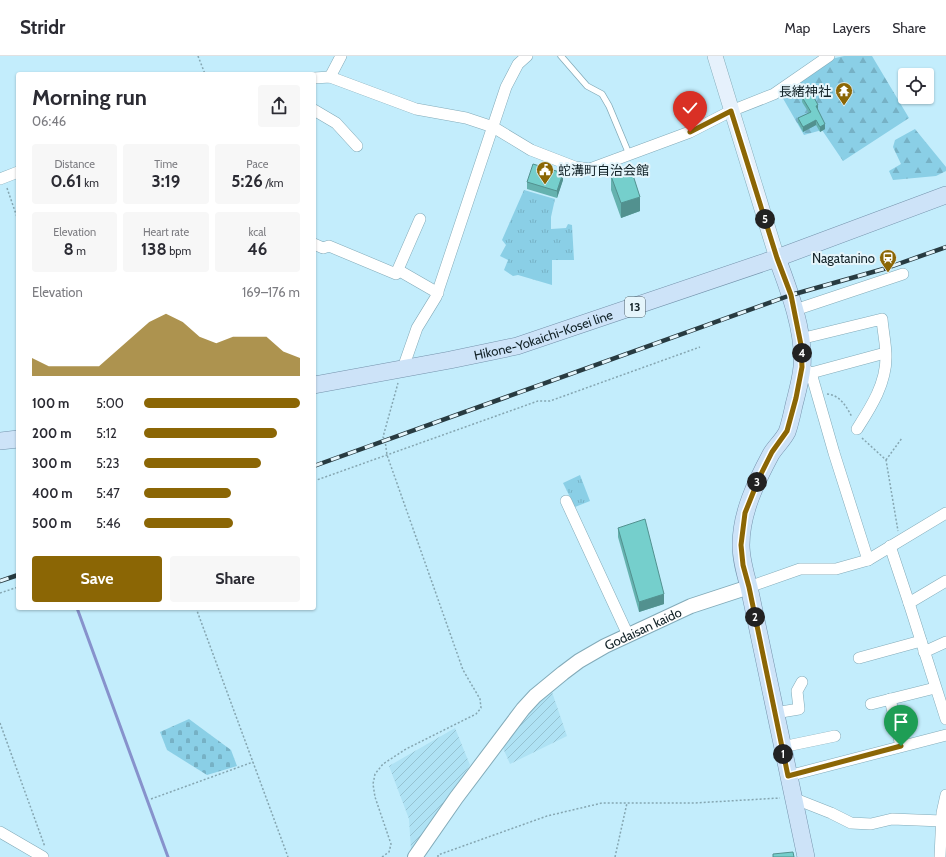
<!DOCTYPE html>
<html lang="en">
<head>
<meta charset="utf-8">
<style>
  :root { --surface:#fff; --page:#f7f7f7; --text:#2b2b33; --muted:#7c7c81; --line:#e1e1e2; --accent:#8b6605 }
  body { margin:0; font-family:Cabin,"Noto Sans JP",sans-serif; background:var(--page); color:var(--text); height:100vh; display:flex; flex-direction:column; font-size:15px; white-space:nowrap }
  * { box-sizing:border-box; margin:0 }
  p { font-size:13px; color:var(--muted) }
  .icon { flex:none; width:22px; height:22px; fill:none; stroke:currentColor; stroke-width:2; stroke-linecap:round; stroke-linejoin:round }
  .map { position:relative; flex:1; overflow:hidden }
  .panel { position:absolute; left:16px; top:16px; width:300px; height:538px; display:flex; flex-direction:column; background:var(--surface); border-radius:4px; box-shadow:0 1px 3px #0004 }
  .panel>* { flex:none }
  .buttons { position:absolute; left:898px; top:12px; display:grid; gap:8px }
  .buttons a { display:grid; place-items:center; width:36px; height:36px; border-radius:4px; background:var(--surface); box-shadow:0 1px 3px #0004; font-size:20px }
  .pin { position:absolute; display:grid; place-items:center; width:34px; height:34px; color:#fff; margin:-41px -17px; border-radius:50% 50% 50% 0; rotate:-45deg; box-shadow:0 0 4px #0007 }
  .pin .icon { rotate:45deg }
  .km { position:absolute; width:20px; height:20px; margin:-10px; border-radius:50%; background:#222; color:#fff; font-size:11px; line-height:20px; text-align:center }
  .round { display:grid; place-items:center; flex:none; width:42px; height:42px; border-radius:4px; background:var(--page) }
  .headline { display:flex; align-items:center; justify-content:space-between; height:68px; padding:0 16px }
  h1 { font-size:22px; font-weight:700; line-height:30px }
  .metrics { display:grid; grid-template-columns:repeat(3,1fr); gap:6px; height:68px; padding:4px 16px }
  .metrics div { display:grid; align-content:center; border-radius:4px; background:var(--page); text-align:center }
  .metrics b { font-size:17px; font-weight:700 }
  .metrics small { font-size:11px; font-weight:400 }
  .metrics p { font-size:11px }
  .chart { height:112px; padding:8px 16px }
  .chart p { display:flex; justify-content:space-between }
  .chart svg { width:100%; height:72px; margin-top:4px; fill:var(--accent); opacity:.7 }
  .button { display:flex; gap:8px; margin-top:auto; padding:8px 16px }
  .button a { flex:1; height:46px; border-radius:4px; background:var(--accent); color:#fff; font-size:16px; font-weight:700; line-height:46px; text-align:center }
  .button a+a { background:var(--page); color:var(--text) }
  ul { padding:0 16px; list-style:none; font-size:13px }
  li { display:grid; grid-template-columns:64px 48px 1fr; align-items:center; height:30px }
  li i { height:10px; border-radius:5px; background:var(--accent) }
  header { display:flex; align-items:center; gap:24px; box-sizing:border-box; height:56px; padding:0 20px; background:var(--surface); border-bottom:1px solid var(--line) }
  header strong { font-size:19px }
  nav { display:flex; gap:22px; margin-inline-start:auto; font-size:14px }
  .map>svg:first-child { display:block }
  .industrial { fill:url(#industrial-furrows) }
  .forest { fill:url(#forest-firs) }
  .cemetery { fill:url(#cemetery-stones) }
  .park { fill:url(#park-tufts) }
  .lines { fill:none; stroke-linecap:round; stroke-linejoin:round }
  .stream { stroke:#8792cc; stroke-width:3 }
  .service-casing { stroke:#83abb9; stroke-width:7 }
  .minor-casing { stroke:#83abb9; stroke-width:12 }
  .tertiary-casing { stroke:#83abb9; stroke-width:16 }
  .secondary-casing { stroke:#83abb9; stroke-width:16 }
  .primary-casing { stroke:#7593ac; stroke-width:18 }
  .path { stroke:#85a6b1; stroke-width:1.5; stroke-dasharray:2 2; stroke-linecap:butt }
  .service { stroke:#fff; stroke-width:5.5 }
  .minor { stroke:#fff; stroke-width:11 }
  .tertiary { stroke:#fff; stroke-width:14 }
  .secondary { stroke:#e6f1fc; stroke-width:15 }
  .primary { stroke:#cde3f8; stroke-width:17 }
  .rail-casing { stroke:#283b41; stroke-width:4.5 }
  .rail { stroke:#e5f5fb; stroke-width:3; stroke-dasharray:9; stroke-linecap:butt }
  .wall { fill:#65b2af }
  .shaded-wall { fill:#52918f }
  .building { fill:#75cfcc; stroke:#52918f }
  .route-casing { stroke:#fff; stroke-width:8 }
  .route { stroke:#8b6605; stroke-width:5 }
  .labels { text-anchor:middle; stroke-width:4; stroke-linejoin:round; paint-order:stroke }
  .shield { fill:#e5f5fb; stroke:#516166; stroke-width:1 }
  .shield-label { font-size:12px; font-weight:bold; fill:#112126 }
  .poi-label { font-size:13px; fill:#112126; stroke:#e5f5fb; text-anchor:end }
  .street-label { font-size:13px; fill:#112126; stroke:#e5f5fb }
</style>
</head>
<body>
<header>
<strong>Stridr</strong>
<nav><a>Map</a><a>Layers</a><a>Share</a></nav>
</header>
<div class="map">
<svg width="946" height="801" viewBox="0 0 946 801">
  <defs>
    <pattern id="industrial-furrows" width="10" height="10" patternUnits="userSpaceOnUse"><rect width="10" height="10" fill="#afe2f4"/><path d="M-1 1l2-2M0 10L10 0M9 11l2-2" fill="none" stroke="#96c2d1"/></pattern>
    <pattern id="forest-firs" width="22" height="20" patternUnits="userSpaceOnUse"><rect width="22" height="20" fill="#8acfe6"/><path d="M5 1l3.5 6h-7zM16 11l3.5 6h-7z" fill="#76b1c5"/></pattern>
    <pattern id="cemetery-stones" width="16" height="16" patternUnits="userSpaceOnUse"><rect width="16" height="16" fill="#8acfe6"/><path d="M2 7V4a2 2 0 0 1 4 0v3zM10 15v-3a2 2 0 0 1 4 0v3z" fill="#76b1c5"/></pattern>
    <pattern id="park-tufts" width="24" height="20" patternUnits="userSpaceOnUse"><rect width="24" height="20" fill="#8acfe6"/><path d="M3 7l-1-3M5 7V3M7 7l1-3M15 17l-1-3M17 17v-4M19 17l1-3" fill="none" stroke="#76b1c5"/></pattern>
  </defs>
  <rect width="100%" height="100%" fill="#c3edfc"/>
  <g class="industrial">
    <polygon points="551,633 567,680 510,708 503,692 530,655"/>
    <polygon points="455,672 470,709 411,794 409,763 389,710"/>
  </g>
  <g class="forest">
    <polygon points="844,0 872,0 909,62 843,105 822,74 804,79 781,39 827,4"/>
    <polygon points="915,73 946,111 946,115 936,120 893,124 889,115 901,108 893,91 895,84"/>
  </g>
  <polygon class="cemetery" points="189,663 231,694 237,710 207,719 167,694 160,676"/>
  <g class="park">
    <polygon points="524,134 555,143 551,161 551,173 566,172 568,168 572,169 574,204 552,204 552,229 518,219 513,220 504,214 508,204 500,200 506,189 502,184"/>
    <polygon points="580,419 590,445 575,451 563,427"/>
  </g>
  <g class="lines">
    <polyline class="stream" points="77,552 168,801"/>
    <defs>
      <polyline id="service" points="561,0 587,30 602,38 609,50 629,98"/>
      <g id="minor">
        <polyline points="330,21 341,0"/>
        <polyline points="314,22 330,21 416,53 466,62 493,71 531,94 575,111 590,113 690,76 731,55 774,38 829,0"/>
        <polyline points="314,54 336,67 357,90"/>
        <polyline points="0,123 18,116"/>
        <polyline points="314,188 323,192 329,190 396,218 420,163"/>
        <polyline points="398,214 438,237"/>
        <polyline points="795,254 903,218"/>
        <path d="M 800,283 L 882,263 C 883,276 886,288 886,301 C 886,328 871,351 857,373"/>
        <polyline points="802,311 811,317 834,397 868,504"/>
        <polyline points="403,312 417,272 436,241 506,31 518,8 527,0"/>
        <polyline points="811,317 885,297"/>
        <polyline points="566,445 628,579"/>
        <polyline points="890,490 909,547 946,663"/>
        <polyline points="749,531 800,513 836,513 868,504 946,457"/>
        <polyline points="909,547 946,525"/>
        <polyline points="924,596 946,586"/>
        <polyline points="859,602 921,585"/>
        <polyline points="890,643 901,690"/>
        <polyline points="871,648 935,632"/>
        <polyline points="775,657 799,653 797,635 802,626"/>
        <polyline points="782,691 835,680"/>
        <polyline points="788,720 946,679"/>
        <polyline points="793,742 831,757 851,767 871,768 892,763 942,765"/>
        <polyline points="0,776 43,801"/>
        <polyline points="940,801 942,757 946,739"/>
      </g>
      <g id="tertiary">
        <path id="s1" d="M 415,801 L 456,742 L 523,653 L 535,640 L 563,617 L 579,605 L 605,590 L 691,550 L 749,531"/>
      </g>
      <polyline id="secondary" points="715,0 777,202"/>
      <g id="primary">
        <path d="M 777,202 C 789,234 805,276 802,311 C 801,323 797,337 794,349 C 792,358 790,368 787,376 C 783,384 776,390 771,398 C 756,426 741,457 741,489 C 741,503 745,517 749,531 L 806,801"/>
        <path id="s2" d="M 314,329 L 450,304 L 517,290 L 777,202 L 946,139"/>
        <polyline points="0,385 18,383"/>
      </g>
    </defs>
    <use href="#service" class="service-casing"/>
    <use href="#minor" class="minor-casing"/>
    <use href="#tertiary" class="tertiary-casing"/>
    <use href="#secondary" class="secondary-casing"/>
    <use href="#primary" class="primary-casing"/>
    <g class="path">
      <polyline points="198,0 205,18"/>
      <polyline points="7,132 18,164"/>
      <path d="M 827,338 C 840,339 846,350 852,361"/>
      <polyline points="862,382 886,404 898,475"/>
      <polyline points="886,404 902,382"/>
      <polyline points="314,425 538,345 550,345 700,291"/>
      <polyline points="0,537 18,531"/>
      <polyline points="196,552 288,801"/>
      <polyline points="0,667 45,791"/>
      <polyline points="151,743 253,706"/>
      <polyline points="382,801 389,796 391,788 375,741 373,728 375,718 383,708 406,693 476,658 481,652 480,643 463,614 387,399 385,384 383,381 398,327"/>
      <polyline points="438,801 438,799 547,760 602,747 694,747 780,742"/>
      <polyline points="615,801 627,747"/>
    </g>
    <use href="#service" class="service"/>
    <use href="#minor" class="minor"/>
    <use href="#tertiary" class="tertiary"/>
    <use href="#secondary" class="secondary"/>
    <use href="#primary" class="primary"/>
    <defs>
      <g id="rail">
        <polyline points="314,410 791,239 887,212 946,191"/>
        <polyline points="0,525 18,519"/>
      </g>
    </defs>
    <use href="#rail" class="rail-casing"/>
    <use href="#rail" class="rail"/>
  </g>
  <g class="wall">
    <polygon points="802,41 818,54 825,73 820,76 816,69 803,76 798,67 798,62 809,57 802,46"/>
    <polygon points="613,117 640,155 621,162 611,134 611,120 613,120"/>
    <polygon points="563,124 557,142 527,133 527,126"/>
    <polygon points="618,472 664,548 639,556 618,481"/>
  </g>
  <g class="shaded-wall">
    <polygon points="818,49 818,54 816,55 816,50"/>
    <polygon points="816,64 816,69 803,76 803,71"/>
    <polygon points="825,68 825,73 820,76 820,71"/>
    <polygon points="563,117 563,124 557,142 557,135"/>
    <polygon points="640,141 640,155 621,162 621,147"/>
    <polygon points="664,538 664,548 639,556 639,546"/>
  </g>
  <g class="building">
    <polygon points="811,36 818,49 816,50 825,68 820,71 816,64 803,71 798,62 811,56 802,41"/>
    <polygon points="533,108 563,117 557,135 527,126"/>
    <polygon points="624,113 626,118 632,116 640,141 621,147 611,120 614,119 613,117"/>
    <polygon points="645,463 664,538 639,546 618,472"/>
    <polygon points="793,796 794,801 773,801 773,798"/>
  </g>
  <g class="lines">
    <defs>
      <polyline id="route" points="690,76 731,55 777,202 791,239 801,289 802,311 796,342 787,375 772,396 759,422 745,457 741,489 743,509 749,531 788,720 901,690"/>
    </defs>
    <use href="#route" class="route-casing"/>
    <use href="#route" class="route"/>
  </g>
  <defs>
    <symbol id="temple-pin" viewBox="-11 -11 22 30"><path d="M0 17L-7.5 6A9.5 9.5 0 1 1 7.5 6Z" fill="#8b6605" stroke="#e5f5fb"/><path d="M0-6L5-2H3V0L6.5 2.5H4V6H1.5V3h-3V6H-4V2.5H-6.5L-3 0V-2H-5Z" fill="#fff"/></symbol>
    <symbol id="civic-pin" viewBox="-11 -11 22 30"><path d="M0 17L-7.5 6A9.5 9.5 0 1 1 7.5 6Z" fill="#8b6605" stroke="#e5f5fb"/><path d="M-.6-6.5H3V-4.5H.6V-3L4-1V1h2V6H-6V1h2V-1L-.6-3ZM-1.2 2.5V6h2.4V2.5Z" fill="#fff"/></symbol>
    <symbol id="station-pin" viewBox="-11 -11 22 30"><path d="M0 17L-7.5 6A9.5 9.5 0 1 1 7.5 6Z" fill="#8b6605" stroke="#e5f5fb"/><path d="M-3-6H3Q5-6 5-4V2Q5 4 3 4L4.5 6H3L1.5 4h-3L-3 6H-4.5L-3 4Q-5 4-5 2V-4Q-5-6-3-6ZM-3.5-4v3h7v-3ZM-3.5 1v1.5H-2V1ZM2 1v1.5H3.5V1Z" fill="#fff"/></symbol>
  </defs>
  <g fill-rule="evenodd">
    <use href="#temple-pin" x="834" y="25" width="20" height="27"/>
    <use href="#civic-pin" x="535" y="104" width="20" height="27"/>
    <use href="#station-pin" x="878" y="192" width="20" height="27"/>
  </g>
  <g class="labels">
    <rect class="shield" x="625" y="241" width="20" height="20" rx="3"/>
    <g class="shield-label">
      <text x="635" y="255">13</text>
    </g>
    <g class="poi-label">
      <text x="831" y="40">長緒神社</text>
      <text x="558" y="119" text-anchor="start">蛇溝町自治会館</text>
      <text x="875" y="207">Nagatanino</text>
    </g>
    <g class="street-label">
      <text dy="5" stroke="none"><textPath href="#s2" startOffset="235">Hikone-Yokaichi-Kosei line</textPath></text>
      <text dy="5" stroke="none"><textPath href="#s1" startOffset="329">Godaisan kaido</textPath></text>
    </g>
  </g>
</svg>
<div class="buttons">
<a><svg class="icon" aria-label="locate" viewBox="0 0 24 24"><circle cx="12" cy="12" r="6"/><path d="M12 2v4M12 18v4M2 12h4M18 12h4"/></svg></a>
</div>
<div class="pin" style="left:901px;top:690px;background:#1e9e55"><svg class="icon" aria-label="arrive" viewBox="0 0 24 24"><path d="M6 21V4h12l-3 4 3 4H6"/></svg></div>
<div class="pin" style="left:690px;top:76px;background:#d93025"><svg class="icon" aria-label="check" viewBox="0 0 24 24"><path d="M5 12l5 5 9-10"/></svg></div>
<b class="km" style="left:783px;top:698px">1</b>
<b class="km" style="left:755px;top:561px">2</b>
<b class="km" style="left:757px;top:426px">3</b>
<b class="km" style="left:802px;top:297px">4</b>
<b class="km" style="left:765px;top:163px">5</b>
<section class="panel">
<div class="headline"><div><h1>Morning run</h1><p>06:46</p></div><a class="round"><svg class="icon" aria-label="share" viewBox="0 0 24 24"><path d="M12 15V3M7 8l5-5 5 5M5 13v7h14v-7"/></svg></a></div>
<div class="metrics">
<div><p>Distance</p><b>0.61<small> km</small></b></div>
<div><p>Time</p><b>3:19</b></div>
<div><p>Pace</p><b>5:26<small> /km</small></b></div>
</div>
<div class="metrics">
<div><p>Elevation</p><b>8<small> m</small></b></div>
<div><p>Heart rate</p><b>138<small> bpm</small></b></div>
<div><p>kcal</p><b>46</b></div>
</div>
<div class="chart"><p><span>Elevation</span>169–176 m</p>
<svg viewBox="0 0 160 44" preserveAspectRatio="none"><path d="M0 44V33L10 38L20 38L30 38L40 38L50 29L60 20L70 11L80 6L90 11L100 20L110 24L120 20L130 20L140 20L150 29L160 33V44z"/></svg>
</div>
<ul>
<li><b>100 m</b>5:00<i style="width:100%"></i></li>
<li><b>200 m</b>5:12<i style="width:85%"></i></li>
<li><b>300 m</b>5:23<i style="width:75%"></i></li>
<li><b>400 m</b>5:47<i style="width:56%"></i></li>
<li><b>500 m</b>5:46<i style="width:57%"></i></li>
</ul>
<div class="button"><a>Save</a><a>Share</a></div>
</section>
</div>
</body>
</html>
